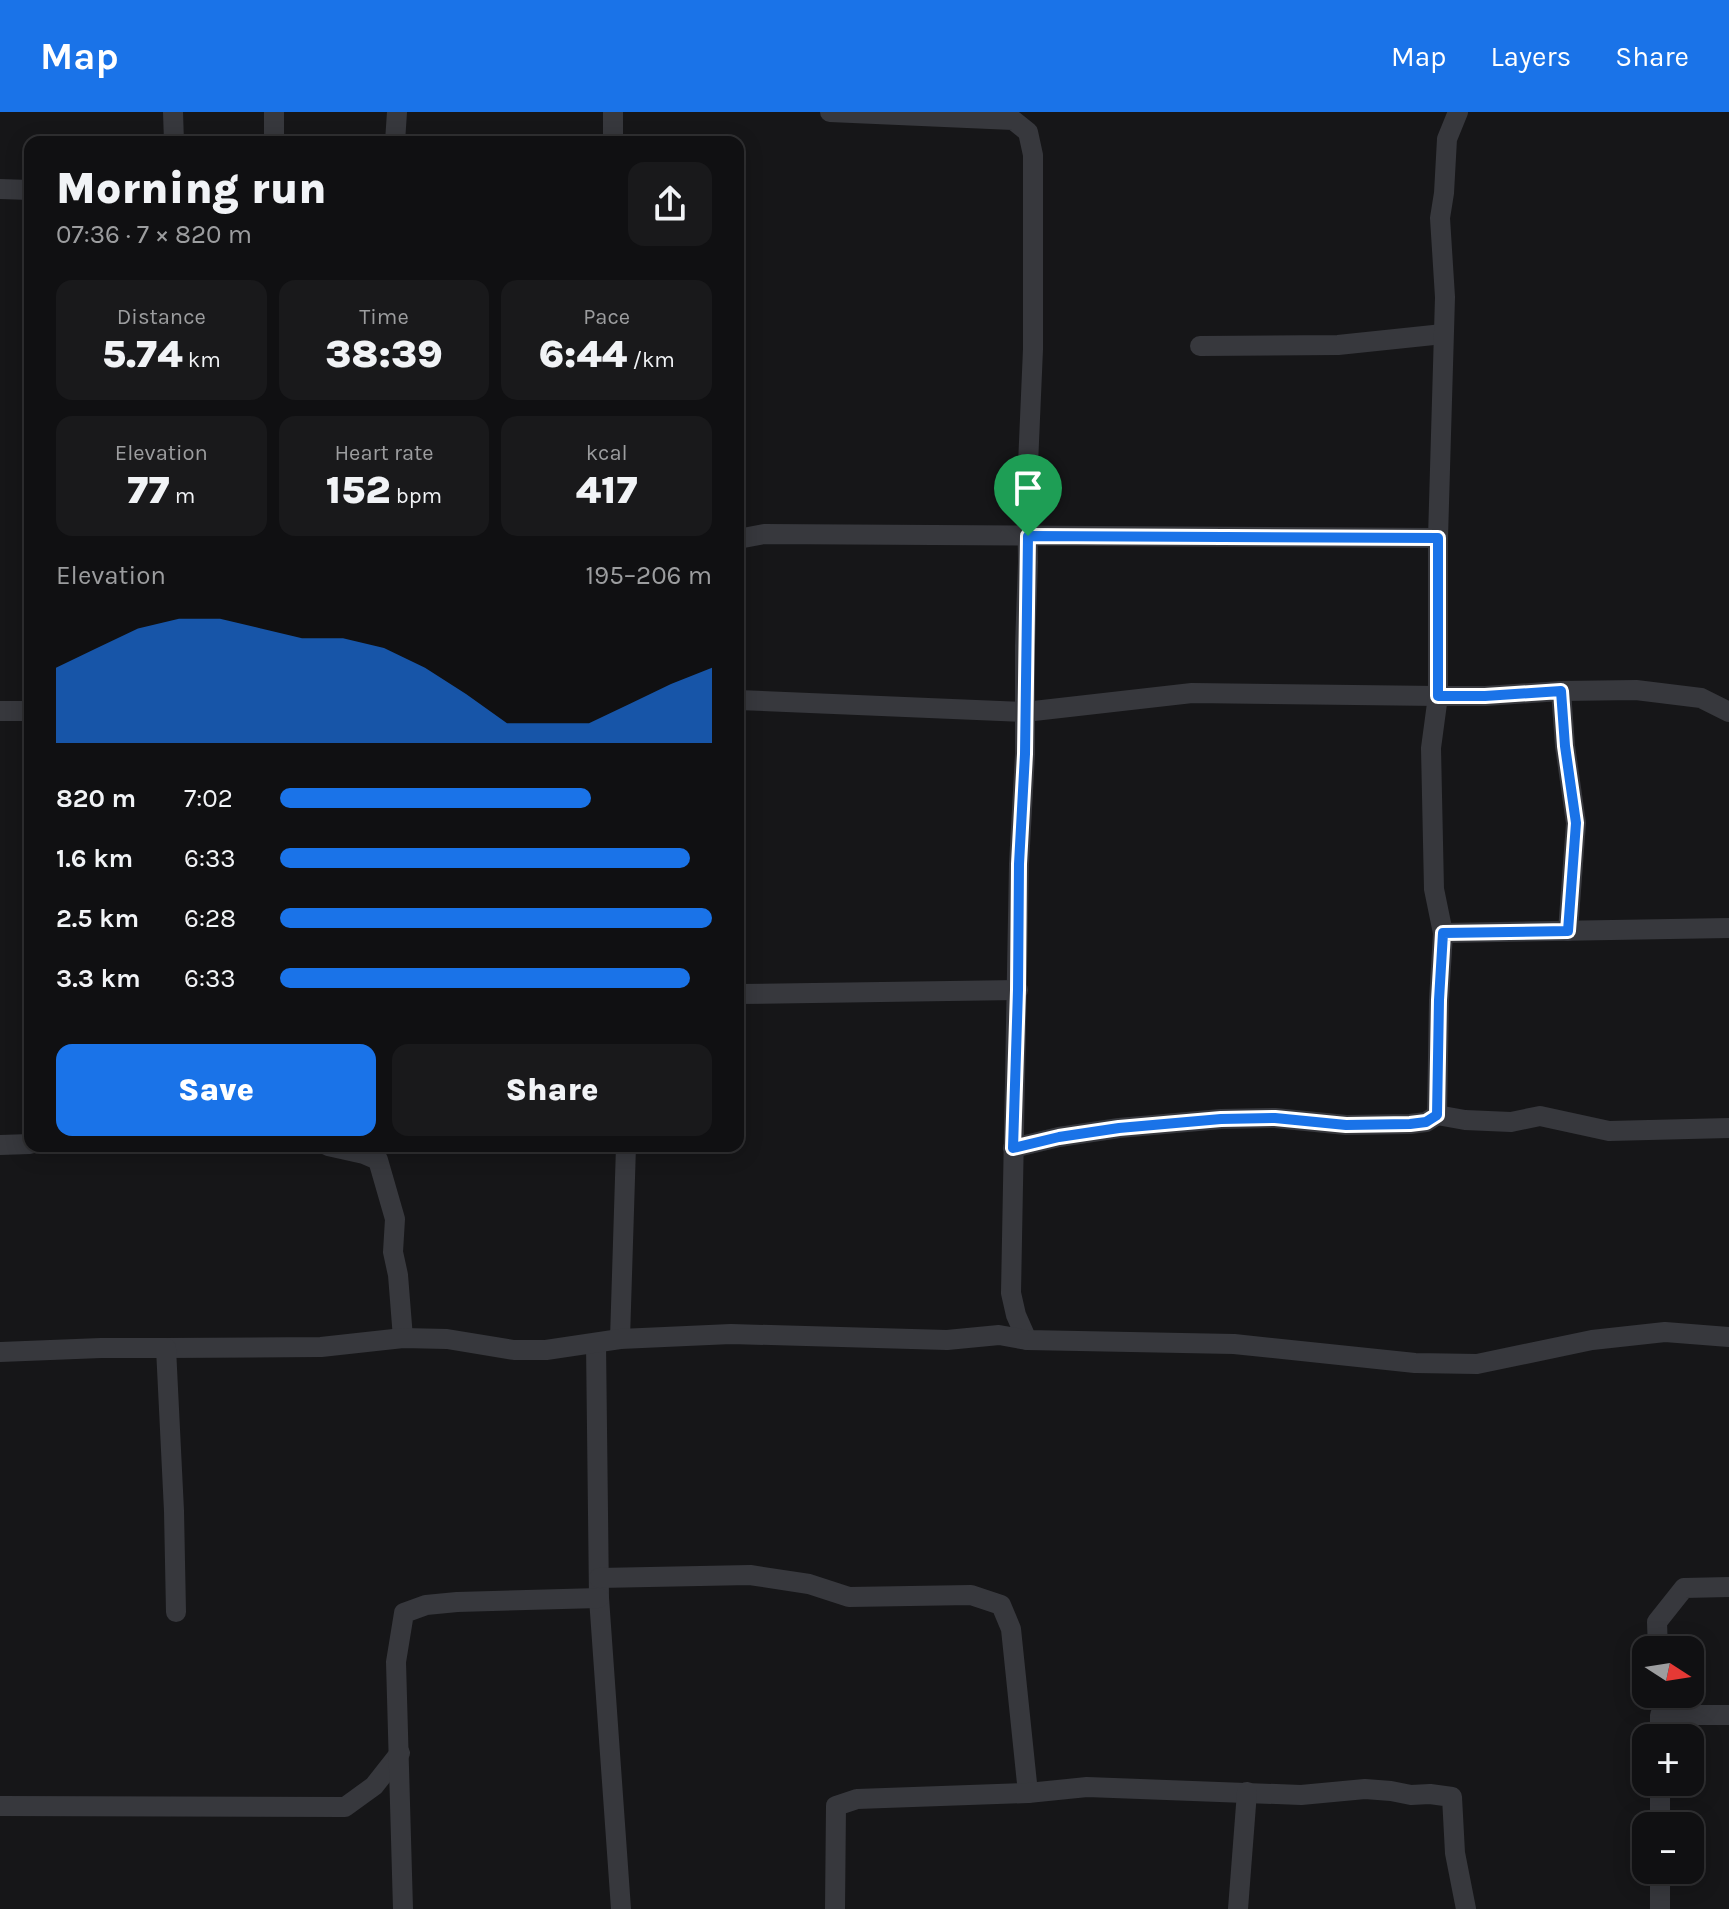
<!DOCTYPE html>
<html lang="en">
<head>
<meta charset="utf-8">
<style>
  :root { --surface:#101012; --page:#19191b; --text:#f1f3f6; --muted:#9c9d9f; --line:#303032; --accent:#1a73e8 }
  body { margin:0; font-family:Karla,sans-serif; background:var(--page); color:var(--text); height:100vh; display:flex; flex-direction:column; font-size:30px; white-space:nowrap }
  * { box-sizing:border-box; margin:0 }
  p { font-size:26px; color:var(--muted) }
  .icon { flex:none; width:44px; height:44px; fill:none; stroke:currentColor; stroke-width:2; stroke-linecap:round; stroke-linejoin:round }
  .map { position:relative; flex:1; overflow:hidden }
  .side { position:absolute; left:24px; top:24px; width:720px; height:1016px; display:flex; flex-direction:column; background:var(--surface); border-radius:16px; box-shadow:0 4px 20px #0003,0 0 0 2px var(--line) }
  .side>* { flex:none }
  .needle { width:52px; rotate:102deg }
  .buttons { position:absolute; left:1632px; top:1524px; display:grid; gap:16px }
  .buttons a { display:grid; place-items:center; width:72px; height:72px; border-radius:16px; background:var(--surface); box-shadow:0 4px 20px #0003,0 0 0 2px var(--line); font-size:40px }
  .pin { position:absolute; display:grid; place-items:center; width:68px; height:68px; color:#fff; margin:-82px -34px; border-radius:50% 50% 50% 0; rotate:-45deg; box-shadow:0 0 8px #0007 }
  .pin .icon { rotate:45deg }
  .round { display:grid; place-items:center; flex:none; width:84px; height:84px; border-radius:16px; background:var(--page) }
  .headline { display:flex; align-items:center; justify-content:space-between; height:136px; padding:0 32px }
  h1 { font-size:44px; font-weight:800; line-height:60px }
  .metrics { display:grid; grid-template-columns:repeat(3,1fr); gap:12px; height:136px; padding:8px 32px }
  .metrics div { display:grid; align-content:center; border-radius:16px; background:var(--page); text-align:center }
  .metrics b { font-size:40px; font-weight:800 }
  .metrics small { font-size:22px; font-weight:400 }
  .metrics p { font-size:22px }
  .chart { height:224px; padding:16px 32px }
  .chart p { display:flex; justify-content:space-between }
  .chart svg { width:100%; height:144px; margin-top:8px; fill:var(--accent); opacity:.7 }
  .primary-button { display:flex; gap:16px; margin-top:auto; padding:16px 32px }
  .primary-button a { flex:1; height:92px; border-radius:16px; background:var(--accent); color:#fff; font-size:32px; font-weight:800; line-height:92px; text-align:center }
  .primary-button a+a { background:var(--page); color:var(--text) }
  ul { padding:0 32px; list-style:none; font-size:26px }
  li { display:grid; grid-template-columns:128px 96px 1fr; align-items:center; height:60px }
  li i { height:20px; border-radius:10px; background:var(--accent) }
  header { display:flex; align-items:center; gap:48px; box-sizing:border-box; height:112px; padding:0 40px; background:var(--accent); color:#fff }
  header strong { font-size:38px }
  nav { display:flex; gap:44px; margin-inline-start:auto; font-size:28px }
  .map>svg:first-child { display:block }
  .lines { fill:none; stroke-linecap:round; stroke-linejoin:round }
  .minor { stroke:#37383d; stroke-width:20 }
  .route-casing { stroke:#fff; stroke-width:16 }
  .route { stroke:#1a73e8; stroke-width:10 }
</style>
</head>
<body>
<header>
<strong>Map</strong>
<nav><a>Map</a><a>Layers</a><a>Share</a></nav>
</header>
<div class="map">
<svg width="1729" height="1797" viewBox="0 0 1729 1797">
  <rect width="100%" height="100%" fill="#161618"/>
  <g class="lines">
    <g class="minor">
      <polyline points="173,0 174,30"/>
      <polyline points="830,0 1013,8 1028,20 1033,43 1033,237 1027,376 1028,450 1025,534 1025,642 1019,752 1011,1181 1016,1203 1027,1228"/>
      <polyline points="274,30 274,0"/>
      <polyline points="395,30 397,0"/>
      <polyline points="613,30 613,0"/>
      <polyline points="0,77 30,78"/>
      <polyline points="1200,234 1338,233 1443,222"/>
      <polyline points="738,427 764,422 1438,426"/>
      <polyline points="1561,579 1565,634 1576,711 1568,819"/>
      <polyline points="738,588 1025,600 1192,581 1438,584 1485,584 1561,579 1636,578 1701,586 1729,600"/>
      <polyline points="0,599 30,599"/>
      <polyline points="1443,821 1434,777 1431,636 1438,584 1438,426 1445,185 1440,106 1444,81 1447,27 1458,0"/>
      <polyline points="738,882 1018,878"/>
      <polyline points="1437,1003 1465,1008 1511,1010 1540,1004 1609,1019 1729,1016"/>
      <polyline points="0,1033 30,1032"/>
      <polyline points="328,1034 364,1042 378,1048 395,1107 393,1140 398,1163 403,1226"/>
      <polyline points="1013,1036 1059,1025 1119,1016 1221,1007 1275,1006 1346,1013 1410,1012 1426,1010 1437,1003 1439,888 1443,821 1729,816"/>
      <polyline points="620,1227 626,1034"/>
      <polyline points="596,1231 599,1486 621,1797"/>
      <polyline points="166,1236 321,1235 403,1226 447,1227 514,1238 546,1238 620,1227 731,1222 947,1228 999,1223 1027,1228 1234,1232 1415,1251 1477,1252 1592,1228 1665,1220 1729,1225"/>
      <polyline points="0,1240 101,1236 166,1236 174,1399 176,1500"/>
      <polyline points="599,1466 750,1463 809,1472 849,1485 971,1483 1001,1493 1011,1517 1028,1681"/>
      <polyline points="1658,1538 1657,1510 1684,1476 1729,1475"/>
      <polyline points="1660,1626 1660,1603 1729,1603"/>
      <polyline points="1660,1670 1660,1714"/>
      <polyline points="0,1694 345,1695 374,1674 400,1641"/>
      <polyline points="1660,1758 1660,1797"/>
      <polyline points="403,1797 396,1550 404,1501 426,1493 457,1490 599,1486"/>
      <polyline points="835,1797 836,1694 857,1687 1028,1681 1087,1675 1301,1683 1365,1677 1391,1679 1411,1683 1430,1682 1452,1685 1455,1741 1466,1797"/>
      <polyline points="1238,1797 1247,1680"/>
    </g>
  </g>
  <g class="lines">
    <defs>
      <polygon id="route" points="1028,424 1438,426 1438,584 1485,584 1561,579 1565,634 1576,711 1568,819 1443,821 1439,888 1437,1003 1426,1010 1410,1012 1346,1013 1275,1006 1221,1007 1119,1016 1059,1025 1013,1036 1018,878 1019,752 1025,642"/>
    </defs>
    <use href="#route" class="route-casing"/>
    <use href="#route" class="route"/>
  </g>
</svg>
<div class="buttons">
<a><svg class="needle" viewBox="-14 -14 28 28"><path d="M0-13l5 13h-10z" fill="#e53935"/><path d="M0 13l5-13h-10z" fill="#9c9d9f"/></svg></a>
<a>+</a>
<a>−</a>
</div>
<div class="pin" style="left:1028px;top:424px;background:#1e9e55"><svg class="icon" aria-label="arrive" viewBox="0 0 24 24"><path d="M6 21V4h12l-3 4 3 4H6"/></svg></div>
<section class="side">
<div class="headline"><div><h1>Morning run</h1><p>07:36 · 7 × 820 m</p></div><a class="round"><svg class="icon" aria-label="share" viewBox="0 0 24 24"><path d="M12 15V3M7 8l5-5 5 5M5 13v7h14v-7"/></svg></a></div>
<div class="metrics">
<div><p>Distance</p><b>5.74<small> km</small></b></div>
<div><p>Time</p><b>38:39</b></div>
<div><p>Pace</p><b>6:44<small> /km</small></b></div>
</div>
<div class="metrics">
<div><p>Elevation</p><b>77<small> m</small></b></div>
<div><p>Heart rate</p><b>152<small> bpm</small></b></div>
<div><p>kcal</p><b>417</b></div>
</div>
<div class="chart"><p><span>Elevation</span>195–206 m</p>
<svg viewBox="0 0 160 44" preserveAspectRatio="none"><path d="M0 44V21L10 15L20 9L30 6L40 6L50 9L60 12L70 12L80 15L90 21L100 29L110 38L120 38L130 38L140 32L150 26L160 21V44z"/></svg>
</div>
<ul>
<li><b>820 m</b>7:02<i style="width:72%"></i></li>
<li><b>1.6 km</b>6:33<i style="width:95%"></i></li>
<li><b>2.5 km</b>6:28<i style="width:100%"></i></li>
<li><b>3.3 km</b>6:33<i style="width:95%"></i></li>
</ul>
<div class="primary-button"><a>Save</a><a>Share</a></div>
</section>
</div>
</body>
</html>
